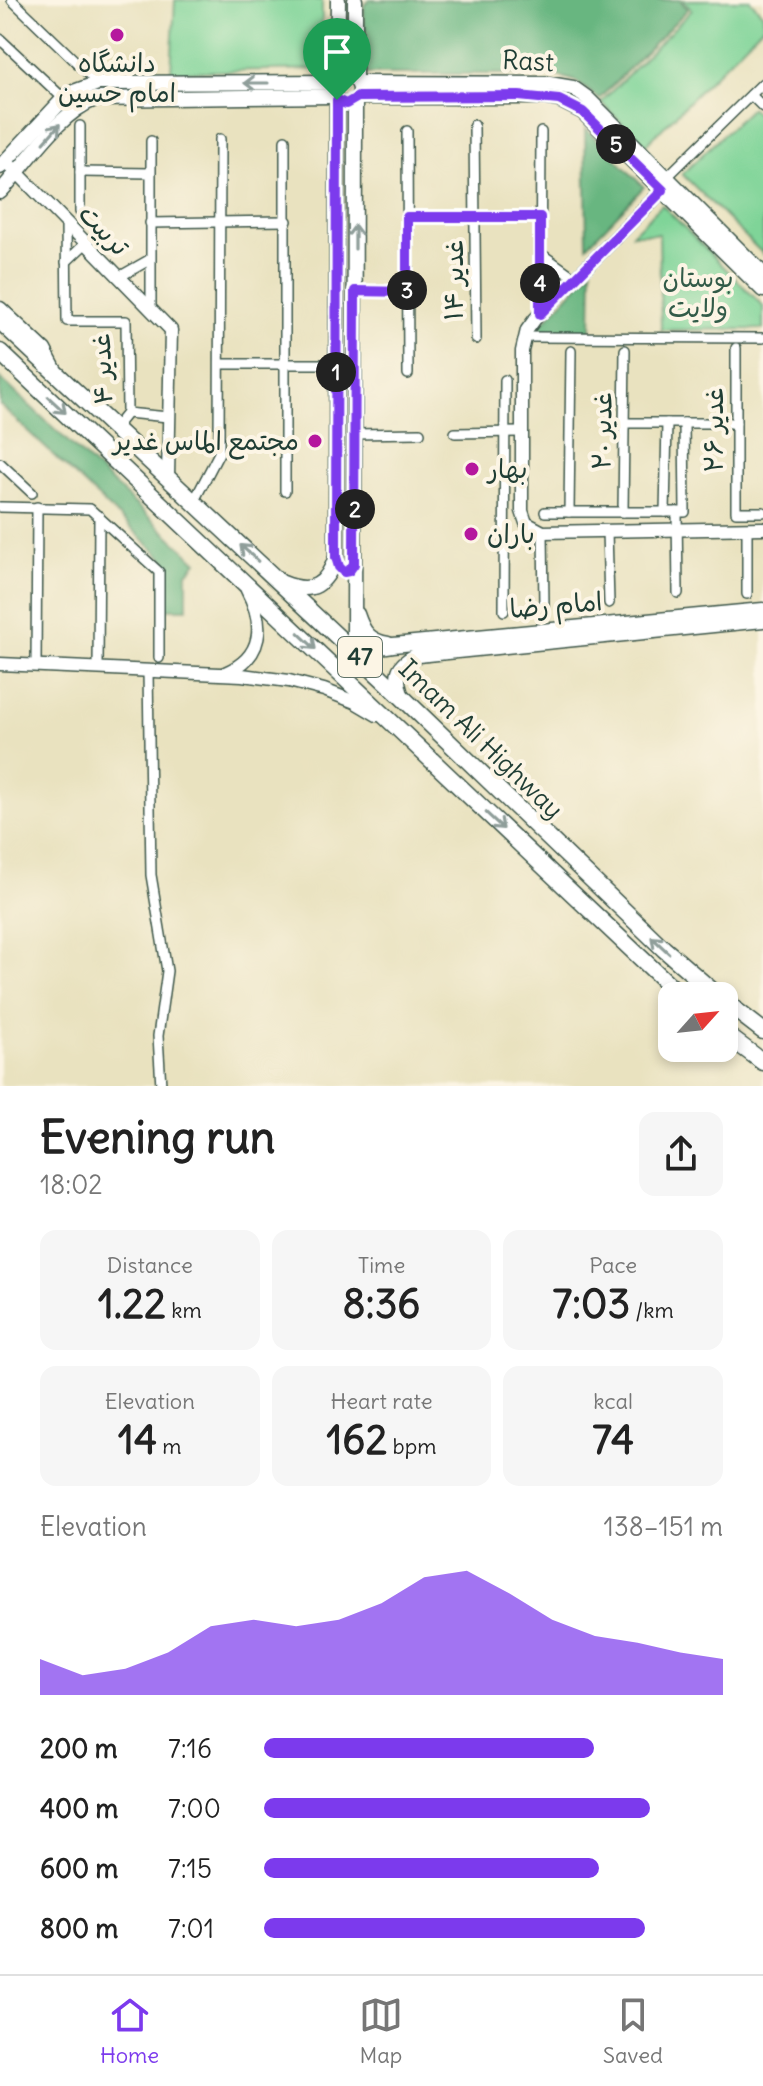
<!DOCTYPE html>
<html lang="en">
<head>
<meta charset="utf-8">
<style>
  :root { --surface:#fff; --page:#f6f6f6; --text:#222; --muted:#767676; --line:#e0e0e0; --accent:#7c3aed }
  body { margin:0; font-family:Delius,"Playpen Sans Arabic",sans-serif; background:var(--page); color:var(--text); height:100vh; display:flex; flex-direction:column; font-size:30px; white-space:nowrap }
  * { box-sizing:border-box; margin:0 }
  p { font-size:26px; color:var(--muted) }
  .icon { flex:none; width:44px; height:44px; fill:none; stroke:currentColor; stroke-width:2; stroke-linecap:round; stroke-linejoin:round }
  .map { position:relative; height:1086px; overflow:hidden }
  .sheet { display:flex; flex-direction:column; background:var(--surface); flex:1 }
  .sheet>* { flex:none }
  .needle { width:52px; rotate:63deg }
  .controls { position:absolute; left:658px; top:982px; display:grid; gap:16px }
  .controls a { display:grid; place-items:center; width:80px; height:80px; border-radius:16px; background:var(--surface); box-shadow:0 4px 12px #0003; font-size:40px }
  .pin { position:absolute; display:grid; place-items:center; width:68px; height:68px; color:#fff; margin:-82px -34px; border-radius:50% 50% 50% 0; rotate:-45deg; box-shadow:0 0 8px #0007 }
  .pin .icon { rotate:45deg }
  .km { position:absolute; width:40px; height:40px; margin:-20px; border-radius:50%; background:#222; color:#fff; font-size:22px; line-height:40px; text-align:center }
  .round { display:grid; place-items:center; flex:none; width:84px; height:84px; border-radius:16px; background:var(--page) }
  .summary { display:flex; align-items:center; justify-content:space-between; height:136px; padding:0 40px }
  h1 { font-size:44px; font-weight:700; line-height:60px }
  .stats { display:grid; grid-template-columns:repeat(3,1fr); gap:12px; height:136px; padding:8px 40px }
  .stats div { display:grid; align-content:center; border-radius:16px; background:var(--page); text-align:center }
  .stats b { font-size:40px; font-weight:700 }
  .stats small { font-size:22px; font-weight:400 }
  .stats p { font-size:22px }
  .chart { height:224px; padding:16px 40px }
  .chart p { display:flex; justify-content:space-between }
  .chart svg { width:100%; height:144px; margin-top:8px; fill:var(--accent); opacity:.7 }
  ul { padding:0 40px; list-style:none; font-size:26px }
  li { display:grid; grid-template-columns:128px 96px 1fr; align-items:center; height:60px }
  li i { height:20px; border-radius:10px; background:var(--accent) }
  .tabs { display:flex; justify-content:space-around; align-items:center; height:112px; border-top:2px solid var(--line); background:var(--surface); font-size:22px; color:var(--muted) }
  .tabs a { display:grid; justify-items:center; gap:4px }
  .tabs .active { color:var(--accent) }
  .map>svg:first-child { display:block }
  .green { fill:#7fd498; stroke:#4f8866; stroke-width:2 }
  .forest { fill:#67b680; stroke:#437a5a; stroke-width:2 }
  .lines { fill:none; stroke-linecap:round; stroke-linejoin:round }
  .minor-casing { stroke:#3d5649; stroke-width:12 }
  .tertiary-casing { stroke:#3d5649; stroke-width:15 }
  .secondary-casing { stroke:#3d5649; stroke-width:17 }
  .trunk-casing { stroke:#3d5649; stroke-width:19 }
  .minor { stroke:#fff; stroke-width:9 }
  .tertiary { stroke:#fff; stroke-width:12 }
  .secondary { stroke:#fff; stroke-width:14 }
  .trunk { stroke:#fff; stroke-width:16 }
  .oneway { stroke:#8f9e9a }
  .route-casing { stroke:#fff; stroke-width:16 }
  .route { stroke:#7c3aed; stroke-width:10 }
  .poi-dot { fill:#b5179e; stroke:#fcf5e5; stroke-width:3 }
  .labels { text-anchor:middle; stroke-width:8; stroke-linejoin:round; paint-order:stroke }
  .shield { fill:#fcf5e5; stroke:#617469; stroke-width:2 }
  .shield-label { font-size:24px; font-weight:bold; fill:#1f3d34 }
  .street-label { font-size:26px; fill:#1f3d34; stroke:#fcf5e5 }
  .poi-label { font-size:26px; fill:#1f3d34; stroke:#fcf5e5; text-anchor:start }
  .park-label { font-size:26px; fill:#325b48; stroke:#fcf5e5 }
</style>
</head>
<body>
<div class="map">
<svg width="763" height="1086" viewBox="0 0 763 1086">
  <rect width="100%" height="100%" fill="#fcf5e5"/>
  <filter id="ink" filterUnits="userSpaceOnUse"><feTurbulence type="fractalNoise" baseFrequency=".0125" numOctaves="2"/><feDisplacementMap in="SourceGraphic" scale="16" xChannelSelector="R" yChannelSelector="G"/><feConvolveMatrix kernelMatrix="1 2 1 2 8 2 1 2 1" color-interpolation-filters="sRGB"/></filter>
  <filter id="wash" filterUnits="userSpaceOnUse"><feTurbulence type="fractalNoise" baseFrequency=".006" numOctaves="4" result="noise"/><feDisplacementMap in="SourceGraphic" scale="32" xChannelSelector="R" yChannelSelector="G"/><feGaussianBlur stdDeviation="1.8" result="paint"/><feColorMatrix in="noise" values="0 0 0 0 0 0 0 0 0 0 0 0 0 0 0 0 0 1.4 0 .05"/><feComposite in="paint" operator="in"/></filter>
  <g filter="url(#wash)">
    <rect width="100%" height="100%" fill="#e9e2bf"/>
    <g class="green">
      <polygon points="175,0 322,0 322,69 171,72"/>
      <polygon points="683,0 750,0 763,14 763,26 645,146 601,102 692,10"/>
      <polygon points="751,108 763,121 763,254 682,174"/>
      <polygon points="662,205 763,306 763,329 661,330 659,234 632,234"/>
    </g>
    <g class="forest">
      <polygon points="370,0 680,0 688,9 599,99 576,81 551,74 366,74 364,5"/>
      <polygon points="585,128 644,187 587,246"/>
      <polygon points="592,270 591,331 535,331"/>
      <polygon points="0,378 197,562 187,573 187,609 166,609 166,561 0,405"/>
    </g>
  </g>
  <g filter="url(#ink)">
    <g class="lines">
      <defs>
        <g id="minor">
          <polyline points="12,0 98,83"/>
          <polyline points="0,39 63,98"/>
          <polyline points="751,95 763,107"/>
          <polyline points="474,125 476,339"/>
          <polyline points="407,131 408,374"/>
          <polyline points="151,141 151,310"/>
          <polyline points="80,172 150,173"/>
          <polyline points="667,177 763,83"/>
          <polyline points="80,212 80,126"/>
          <polyline points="407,217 540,217"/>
          <polyline points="66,223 67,321 126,321 127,413 115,428"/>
          <polyline points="150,223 287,221"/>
          <polyline points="540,253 575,278"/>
          <polyline points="66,262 86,243"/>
          <polyline points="119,277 149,260"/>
          <polyline points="355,291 407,292"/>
          <polyline points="540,314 541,132"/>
          <polyline points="525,337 763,338"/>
          <polyline points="736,348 736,512 763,512"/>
          <polyline points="220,364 336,364"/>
          <polyline points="127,413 168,417"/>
          <polyline points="625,423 736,423"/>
          <polyline points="455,433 522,432"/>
          <polyline points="355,434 420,433"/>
          <polyline points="0,463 32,493"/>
          <polyline points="285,491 285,140"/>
          <polyline points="194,501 219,453 220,139"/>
          <polyline points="0,507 90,509 159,572 159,658"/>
          <polyline points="545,512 685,512 684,423"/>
          <polyline points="569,512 571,351"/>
          <polyline points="623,512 625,350"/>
          <polyline points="665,512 667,423"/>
          <polyline points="677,512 678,593"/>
          <polyline points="747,528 747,594"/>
          <polyline points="607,531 609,603"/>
          <polyline points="543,532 544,605"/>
          <polyline points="504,611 505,380"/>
          <polyline points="36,666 37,507"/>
          <polyline points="98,668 99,516"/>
          <polyline points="148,671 151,875 167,971 158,1036 161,1086"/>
        </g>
        <g id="tertiary">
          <polyline points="6,161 171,330 168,477"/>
          <polyline points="663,190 535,319 527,330 522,351 522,511 526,523 543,532 763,528"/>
          <polyline points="0,664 242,675 289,681 324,690 355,702 377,715"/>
          <path d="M 225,673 C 264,657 265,624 247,590"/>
        </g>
        <g id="secondary">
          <circle cx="346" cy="90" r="14"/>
          <polyline points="337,79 338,0"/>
          <polyline points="355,79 355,0"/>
          <polyline points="358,83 549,84 573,88 587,98 763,274"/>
          <polyline points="358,97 542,97 559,100 583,112 763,290"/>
          <polyline points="355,101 354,651 393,645 763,610"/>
          <polyline points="0,167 68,94 98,83 334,82"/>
          <path d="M 0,192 C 27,163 58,113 95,99 L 334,96"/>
          <polyline points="0,309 44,350 54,369"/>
          <path d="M 283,583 C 313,595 326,585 336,557 L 337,100"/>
          <path d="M 357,614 C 363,632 369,641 388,644"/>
          <path d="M 402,697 C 394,675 397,664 418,655 L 763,620"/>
        </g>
        <g id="trunk">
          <polyline points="0,321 402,697 664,949 718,996"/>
          <polyline points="0,352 681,996"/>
          <polyline points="724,1001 763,1031"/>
          <polyline points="724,1033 763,1062"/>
        </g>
      </defs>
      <use href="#minor" class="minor-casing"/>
      <use href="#tertiary" class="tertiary-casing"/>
      <use href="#secondary" class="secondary-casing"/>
      <use href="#trunk" class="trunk-casing"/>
      <use href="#minor" class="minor"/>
      <use href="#tertiary" class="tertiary"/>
      <use href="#secondary" class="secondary"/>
      <use href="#trunk" class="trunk"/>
    </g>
    <defs><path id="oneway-shaft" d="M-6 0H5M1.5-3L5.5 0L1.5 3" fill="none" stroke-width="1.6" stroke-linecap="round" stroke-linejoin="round" transform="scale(2)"/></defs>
    <g class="oneway">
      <use href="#oneway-shaft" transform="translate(256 83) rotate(180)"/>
      <use href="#oneway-shaft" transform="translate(52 133) rotate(-49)"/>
      <use href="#oneway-shaft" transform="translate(355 237) rotate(-90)"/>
      <use href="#oneway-shaft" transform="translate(57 405) rotate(43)"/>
      <use href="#oneway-shaft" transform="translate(249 553) rotate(-137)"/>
      <use href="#oneway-shaft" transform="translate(307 641) rotate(43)"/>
      <use href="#oneway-shaft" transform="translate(495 821) rotate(43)"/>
      <use href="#oneway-shaft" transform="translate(660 945) rotate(-137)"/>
    </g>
  </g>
  <g class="lines" filter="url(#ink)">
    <defs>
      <polygon id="route" points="519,96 559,100 583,112 663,190 540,314 540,217 407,217 407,292 355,291 354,564 349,571 344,572 339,567 336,557 337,100 346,104 358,97"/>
    </defs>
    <use href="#route" class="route-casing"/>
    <use href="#route" class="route"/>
  </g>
  <g class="poi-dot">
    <circle cx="117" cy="35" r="8"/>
    <circle cx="315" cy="441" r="8"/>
    <circle cx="472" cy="469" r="8"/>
    <circle cx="471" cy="534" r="8"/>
  </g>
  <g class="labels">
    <rect class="shield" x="338" y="637" width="44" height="40" rx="6"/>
    <g class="shield-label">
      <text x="360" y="665">47</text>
    </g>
    <g class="street-label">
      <text transform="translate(528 61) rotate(3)" y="9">Rast</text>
      <text transform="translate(104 230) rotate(46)" y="9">تربیت</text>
      <text transform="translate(454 280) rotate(-90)" y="9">غدیر ۱۴</text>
      <text transform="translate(102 369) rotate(-92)" y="9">غدیر ۴</text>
      <text transform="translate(714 430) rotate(-90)" y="9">غدیر ۲۶</text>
      <text transform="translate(602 431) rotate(-89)" y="9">غدیر ۲۰</text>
      <text transform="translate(556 605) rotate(-5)" y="9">امام رضا</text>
      <text transform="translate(481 739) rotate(44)" y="9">Imam Ali Highway</text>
    </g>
    <g class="poi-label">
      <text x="117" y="72" text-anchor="middle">دانشگاه<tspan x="117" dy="30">امام حسین</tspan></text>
      <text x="299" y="450" text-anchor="end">مجتمع الماس غدیر</text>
      <text x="488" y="478">بهار</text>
      <text x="487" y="543">باران</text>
    </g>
    <g class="park-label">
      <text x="698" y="287">بوستان<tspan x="698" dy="30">ولایت</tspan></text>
    </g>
  </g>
</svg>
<div class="controls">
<a><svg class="needle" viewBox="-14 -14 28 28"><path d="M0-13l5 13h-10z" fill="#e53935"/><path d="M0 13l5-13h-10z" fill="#767676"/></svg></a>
</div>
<div class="pin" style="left:337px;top:100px;background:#1e9e55"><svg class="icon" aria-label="arrive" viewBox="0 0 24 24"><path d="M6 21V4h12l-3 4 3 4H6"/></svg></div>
<b class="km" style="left:336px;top:372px">1</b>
<b class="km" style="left:355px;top:509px">2</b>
<b class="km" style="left:407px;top:290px">3</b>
<b class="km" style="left:540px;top:283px">4</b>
<b class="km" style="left:616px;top:144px">5</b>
</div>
<section class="sheet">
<div class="summary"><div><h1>Evening run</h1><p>18:02</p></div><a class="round"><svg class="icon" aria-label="share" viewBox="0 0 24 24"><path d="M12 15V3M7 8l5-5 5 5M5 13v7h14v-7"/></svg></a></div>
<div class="stats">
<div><p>Distance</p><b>1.22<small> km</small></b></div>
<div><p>Time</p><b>8:36</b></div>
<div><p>Pace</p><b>7:03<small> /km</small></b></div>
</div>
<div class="stats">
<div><p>Elevation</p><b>14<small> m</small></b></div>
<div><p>Heart rate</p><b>162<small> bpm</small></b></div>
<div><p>kcal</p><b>74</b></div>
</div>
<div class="chart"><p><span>Elevation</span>138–151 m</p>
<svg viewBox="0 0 160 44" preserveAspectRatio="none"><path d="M0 44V33L10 38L20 36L30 31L40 23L50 21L60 23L70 21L80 16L90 8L100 6L110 13L120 21L130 26L140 28L150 31L160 33V44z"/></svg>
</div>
<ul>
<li><b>200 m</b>7:16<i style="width:72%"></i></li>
<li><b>400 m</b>7:00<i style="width:84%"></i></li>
<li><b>600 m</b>7:15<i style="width:73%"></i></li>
<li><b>800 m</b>7:01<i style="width:83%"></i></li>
</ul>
</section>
<nav class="tabs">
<a class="active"><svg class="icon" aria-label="home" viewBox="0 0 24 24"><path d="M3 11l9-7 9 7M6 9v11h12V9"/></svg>Home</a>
<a><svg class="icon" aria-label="map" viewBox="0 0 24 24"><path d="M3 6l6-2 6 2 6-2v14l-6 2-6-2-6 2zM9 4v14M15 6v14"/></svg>Map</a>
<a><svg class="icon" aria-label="saved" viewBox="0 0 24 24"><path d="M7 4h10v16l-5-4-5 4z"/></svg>Saved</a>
</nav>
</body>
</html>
